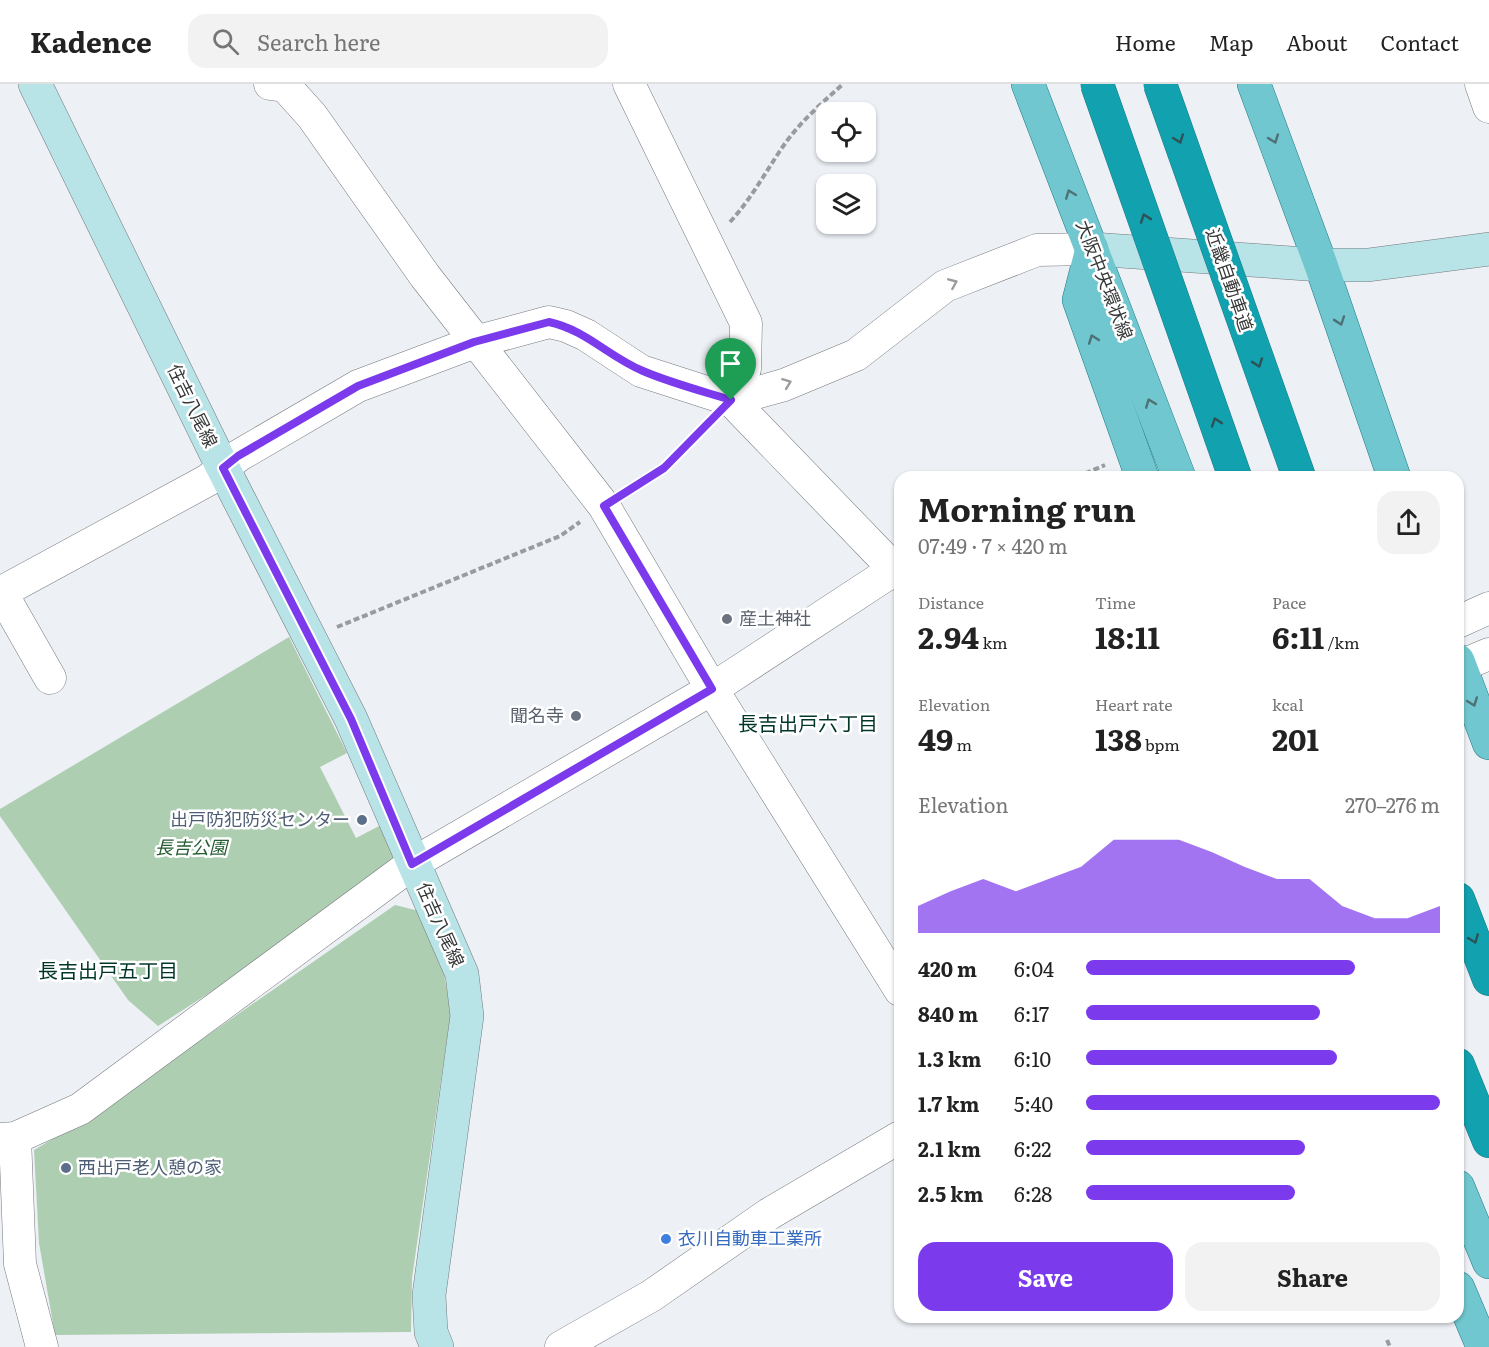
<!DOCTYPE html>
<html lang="en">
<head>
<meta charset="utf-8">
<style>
  :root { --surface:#fff; --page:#f2f2f2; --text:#222; --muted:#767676; --line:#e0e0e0; --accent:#7c3aed }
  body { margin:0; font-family:Literata,"Noto Sans JP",serif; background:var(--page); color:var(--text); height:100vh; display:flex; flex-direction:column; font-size:22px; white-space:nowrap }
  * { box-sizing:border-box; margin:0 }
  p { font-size:20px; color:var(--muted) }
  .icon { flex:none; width:33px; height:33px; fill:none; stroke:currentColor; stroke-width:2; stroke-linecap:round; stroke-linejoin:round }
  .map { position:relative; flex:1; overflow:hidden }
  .panel { position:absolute; left:894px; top:387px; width:570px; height:852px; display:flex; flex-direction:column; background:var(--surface); border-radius:18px; box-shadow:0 2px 4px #0004 }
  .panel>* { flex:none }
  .controls { position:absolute; left:816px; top:18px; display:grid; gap:12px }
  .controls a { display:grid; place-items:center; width:60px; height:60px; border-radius:12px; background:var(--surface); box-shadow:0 2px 4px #0004; font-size:30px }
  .pin { position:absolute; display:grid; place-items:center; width:51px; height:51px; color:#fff; margin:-62px -26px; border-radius:50% 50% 50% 0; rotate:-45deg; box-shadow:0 0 6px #0007 }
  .pin .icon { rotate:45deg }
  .round { display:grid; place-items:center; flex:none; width:63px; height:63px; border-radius:18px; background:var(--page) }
  .overview { display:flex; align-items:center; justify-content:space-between; height:102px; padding:0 24px }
  h1 { font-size:33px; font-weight:700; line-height:45px }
  .metrics { display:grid; grid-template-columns:repeat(3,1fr); gap:9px; height:102px; padding:6px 24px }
  .metrics div { display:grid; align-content:center }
  .metrics b { font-size:30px; font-weight:700 }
  .metrics small { font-size:16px; font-weight:400 }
  .metrics p { font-size:16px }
  .chart { height:168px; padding:12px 24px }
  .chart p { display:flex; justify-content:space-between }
  .chart svg { width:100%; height:108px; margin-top:6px; fill:var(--accent); opacity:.7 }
  .button { display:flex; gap:12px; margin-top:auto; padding:12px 24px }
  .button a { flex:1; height:69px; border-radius:18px; background:var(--accent); color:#fff; font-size:24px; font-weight:700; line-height:69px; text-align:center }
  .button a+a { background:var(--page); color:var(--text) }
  ul { padding:0 24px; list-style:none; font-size:20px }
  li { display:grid; grid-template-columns:96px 72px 1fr; align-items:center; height:45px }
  li i { height:15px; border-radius:8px; background:var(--accent) }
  header { display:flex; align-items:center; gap:36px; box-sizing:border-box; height:84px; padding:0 30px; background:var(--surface); border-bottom:2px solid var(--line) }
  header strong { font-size:28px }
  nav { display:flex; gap:33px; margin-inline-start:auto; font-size:21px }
  .search { width:420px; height:54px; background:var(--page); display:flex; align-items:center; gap:15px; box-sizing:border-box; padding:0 21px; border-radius:18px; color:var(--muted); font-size:22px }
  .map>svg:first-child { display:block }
  .green { fill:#aeceb2 }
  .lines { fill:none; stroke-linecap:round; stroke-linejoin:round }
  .street-casing { stroke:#76797d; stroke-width:33 }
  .secondary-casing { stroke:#76797d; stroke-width:34 }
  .primary-casing { stroke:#1f7c86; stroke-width:34 }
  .highway-casing { stroke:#1f7c86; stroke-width:34 }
  .path { stroke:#999b9e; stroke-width:4; stroke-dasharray:6 3; stroke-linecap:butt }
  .street { stroke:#fff; stroke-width:32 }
  .secondary { stroke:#b8e3e7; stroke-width:33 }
  .primary { stroke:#71c7cf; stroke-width:33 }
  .highway { stroke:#12a1af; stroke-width:33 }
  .highway-bridge-casing { stroke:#1f7c86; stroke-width:34; stroke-linecap:butt }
  .highway-bridge { stroke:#12a1af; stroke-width:33 }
  .oneway { stroke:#2e5256 }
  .oneway2 { stroke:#4e7175 }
  .oneway3 { stroke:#9b9c9c }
  .route-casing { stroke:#fff; stroke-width:12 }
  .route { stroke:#7c3aed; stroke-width:8 }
  .worship-dot { fill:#6b7280; stroke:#fff; stroke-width:2 }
  .service-dot { fill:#5c6f8a; stroke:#fff; stroke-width:2 }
  .shop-dot { fill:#3f7fe0; stroke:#fff; stroke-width:2 }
  .labels { text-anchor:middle; stroke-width:5; stroke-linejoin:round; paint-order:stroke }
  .street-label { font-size:18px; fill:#373839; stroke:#fff }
  .worship-label { font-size:18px; fill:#5b616d; stroke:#fff; text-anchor:start }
  .service-label { font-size:18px; fill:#4e5e75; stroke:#fff; text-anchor:end }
  .park-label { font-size:18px; font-style:italic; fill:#255c32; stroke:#fff }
  .shop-label { font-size:18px; fill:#366cbe; stroke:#fff; text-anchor:start }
  .neighbourhood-label { font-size:20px; fill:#003628; stroke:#fff }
</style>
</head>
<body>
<header>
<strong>Kadence</strong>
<div class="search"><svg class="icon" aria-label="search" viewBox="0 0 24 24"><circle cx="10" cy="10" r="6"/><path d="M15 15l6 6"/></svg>Search here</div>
<nav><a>Home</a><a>Map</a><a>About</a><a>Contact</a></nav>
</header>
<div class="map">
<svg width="1489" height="1263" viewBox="0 0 1489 1263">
  <rect width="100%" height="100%" fill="#edf0f5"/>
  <g class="green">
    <polygon points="289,553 347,669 320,683 356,754 383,740 396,765 388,794 158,942 128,916 0,732 0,725"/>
    <polygon points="395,821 419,827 441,875 451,927 412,1194 411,1248 55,1251 39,1159 34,1066 90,1033"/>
  </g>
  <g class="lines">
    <defs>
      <g id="street">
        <polyline points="270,0 285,2 312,32 425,192 604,422 712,605 900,906"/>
        <polyline points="629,0 746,239 745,285 731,316"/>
        <polyline points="1481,0 1489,23"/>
        <polyline points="731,316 784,301 856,271 945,202 1037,166 1092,165"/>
        <polyline points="1,508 50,594"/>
        <polyline points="0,509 208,396 238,372 358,302 475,258 549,238 566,242 586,251 641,287 731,316 900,491"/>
        <polyline points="1458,538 1489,524"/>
        <polyline points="1460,582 1489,570"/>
        <polyline points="15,1054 20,1180 42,1263"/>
        <polyline points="0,1055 15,1054 80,1025 412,780 712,605 895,485"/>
        <polyline points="561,1263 651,1212 769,1130 900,1053"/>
      </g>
      <g id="secondary">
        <polyline points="35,0 223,384 351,635 462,890 467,932 429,1211 431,1248 437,1263"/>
        <polyline points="1092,165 1321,181 1368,181 1489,165"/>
      </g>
      <g id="primary">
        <polyline points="1028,0 1179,393"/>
        <polyline points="1254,0 1321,181 1394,393"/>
        <polyline points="1092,165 1079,216 1142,393"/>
        <polyline points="1458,577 1489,659"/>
        <polyline points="1458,1103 1489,1178"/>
        <polyline points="1458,1204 1483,1263"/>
      </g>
      <g id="highway">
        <polyline points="1458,815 1489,895"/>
        <polyline points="1458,981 1489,1057"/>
      </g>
    </defs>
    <use href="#street" class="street-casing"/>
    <use href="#secondary" class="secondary-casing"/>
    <use href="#primary" class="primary-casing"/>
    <use href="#highway" class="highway-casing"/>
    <g class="path">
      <path d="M 730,138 C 752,114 766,87 784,61 C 800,38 822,19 843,0"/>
      <polyline points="1077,393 1105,381"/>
      <polyline points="629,407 664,384 708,340"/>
      <polyline points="337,543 560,452 580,438"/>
      <polyline points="1387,1256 1390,1263"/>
    </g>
    <use href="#street" class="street"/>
    <use href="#secondary" class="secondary"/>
    <use href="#primary" class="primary"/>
    <use href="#highway" class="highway"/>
    <defs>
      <g id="highway-bridge">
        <polyline points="1097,0 1235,393"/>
        <polyline points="1160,0 1299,393"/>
      </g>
    </defs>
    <use href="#highway-bridge" class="highway-bridge-casing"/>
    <use href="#highway-bridge" class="highway-bridge"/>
  </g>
  <defs><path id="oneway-chevron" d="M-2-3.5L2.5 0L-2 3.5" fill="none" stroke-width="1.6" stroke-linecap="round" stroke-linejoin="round" transform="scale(1.5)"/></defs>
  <g class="oneway">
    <use href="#oneway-chevron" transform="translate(1179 55) rotate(70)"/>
    <use href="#oneway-chevron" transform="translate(1145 134) rotate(-109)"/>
    <use href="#oneway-chevron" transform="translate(1258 279) rotate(71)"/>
    <use href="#oneway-chevron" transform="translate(1216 338) rotate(-109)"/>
    <use href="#oneway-chevron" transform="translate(1474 855) rotate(69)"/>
  </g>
  <g class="oneway2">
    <use href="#oneway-chevron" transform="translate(1274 55) rotate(70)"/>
    <use href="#oneway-chevron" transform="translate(1070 110) rotate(-111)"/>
    <use href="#oneway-chevron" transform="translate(1340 237) rotate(71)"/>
    <use href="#oneway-chevron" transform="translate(1093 255) rotate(-110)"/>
    <use href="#oneway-chevron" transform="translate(1150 319) rotate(-111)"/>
    <use href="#oneway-chevron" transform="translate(1473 618) rotate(70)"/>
  </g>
  <g class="oneway3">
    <use href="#oneway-chevron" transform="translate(953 199) rotate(-23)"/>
    <use href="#oneway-chevron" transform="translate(787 299) rotate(-21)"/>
  </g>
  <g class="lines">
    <defs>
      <path id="route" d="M 549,238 C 586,246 609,273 643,287 C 671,299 702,307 731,316 L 664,384 L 604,422 L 712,605 L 412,780 L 351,635 L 223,384 L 238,372 L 358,302 L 474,258 Z"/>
    </defs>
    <use href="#route" class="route-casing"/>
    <use href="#route" class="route"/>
  </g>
  <g class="worship-dot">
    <circle cx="727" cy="535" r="6"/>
    <circle cx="576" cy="632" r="6"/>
  </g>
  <g class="service-dot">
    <circle cx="362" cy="736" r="6"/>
    <circle cx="66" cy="1084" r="6"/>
  </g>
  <circle class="shop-dot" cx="666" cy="1155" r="6"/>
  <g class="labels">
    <g class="street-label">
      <text transform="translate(1104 196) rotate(69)" y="6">大阪中央環状線</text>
      <text transform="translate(1229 196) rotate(71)" y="6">近畿自動車道</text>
      <text transform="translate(192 322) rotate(64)" y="6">住吉八尾線</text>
      <text transform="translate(440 841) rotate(66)" y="6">住吉八尾線</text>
    </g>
    <g class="worship-label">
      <text x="739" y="541">産土神社</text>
      <text x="564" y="638" text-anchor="end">聞名寺</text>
    </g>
    <g class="service-label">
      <text x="350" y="742">出戸防犯防災センター</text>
      <text x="78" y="1090" text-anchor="start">西出戸老人憩の家</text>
    </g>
    <g class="park-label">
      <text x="191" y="770">長吉公園</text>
    </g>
    <g class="shop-label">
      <text x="678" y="1161">衣川自動車工業所</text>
    </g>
    <g class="neighbourhood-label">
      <text x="808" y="647">長吉出戸六丁目</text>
      <text x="108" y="894">長吉出戸五丁目</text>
    </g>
  </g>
</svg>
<div class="controls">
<a><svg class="icon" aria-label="locate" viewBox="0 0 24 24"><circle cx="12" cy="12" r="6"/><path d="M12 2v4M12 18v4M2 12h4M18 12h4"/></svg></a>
<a><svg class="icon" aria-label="layers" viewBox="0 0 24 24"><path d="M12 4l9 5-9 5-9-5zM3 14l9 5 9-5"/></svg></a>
</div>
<div class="pin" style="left:731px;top:316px;background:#1e9e55"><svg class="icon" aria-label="arrive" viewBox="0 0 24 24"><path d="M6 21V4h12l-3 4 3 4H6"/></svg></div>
<section class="panel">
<div class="overview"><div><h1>Morning run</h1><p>07:49 · 7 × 420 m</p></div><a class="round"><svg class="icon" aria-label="share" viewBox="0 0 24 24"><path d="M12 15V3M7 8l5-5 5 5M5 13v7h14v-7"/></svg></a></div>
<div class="metrics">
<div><p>Distance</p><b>2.94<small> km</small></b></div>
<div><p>Time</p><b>18:11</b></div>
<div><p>Pace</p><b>6:11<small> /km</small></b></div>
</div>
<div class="metrics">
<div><p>Elevation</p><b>49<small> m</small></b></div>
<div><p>Heart rate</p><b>138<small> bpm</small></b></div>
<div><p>kcal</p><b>201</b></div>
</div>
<div class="chart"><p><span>Elevation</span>270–276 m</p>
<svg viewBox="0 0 160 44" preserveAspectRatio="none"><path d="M0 44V33L10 27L20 22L30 27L40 22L50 17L60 6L70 6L80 6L90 11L100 17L110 22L120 22L130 33L140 38L150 38L160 33V44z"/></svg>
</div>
<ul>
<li><b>420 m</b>6:04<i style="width:76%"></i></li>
<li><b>840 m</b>6:17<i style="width:66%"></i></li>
<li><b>1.3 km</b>6:10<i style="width:71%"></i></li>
<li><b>1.7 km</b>5:40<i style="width:100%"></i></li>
<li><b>2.1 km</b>6:22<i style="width:62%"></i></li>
<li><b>2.5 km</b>6:28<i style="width:59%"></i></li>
</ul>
<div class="button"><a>Save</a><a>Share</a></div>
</section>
</div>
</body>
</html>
